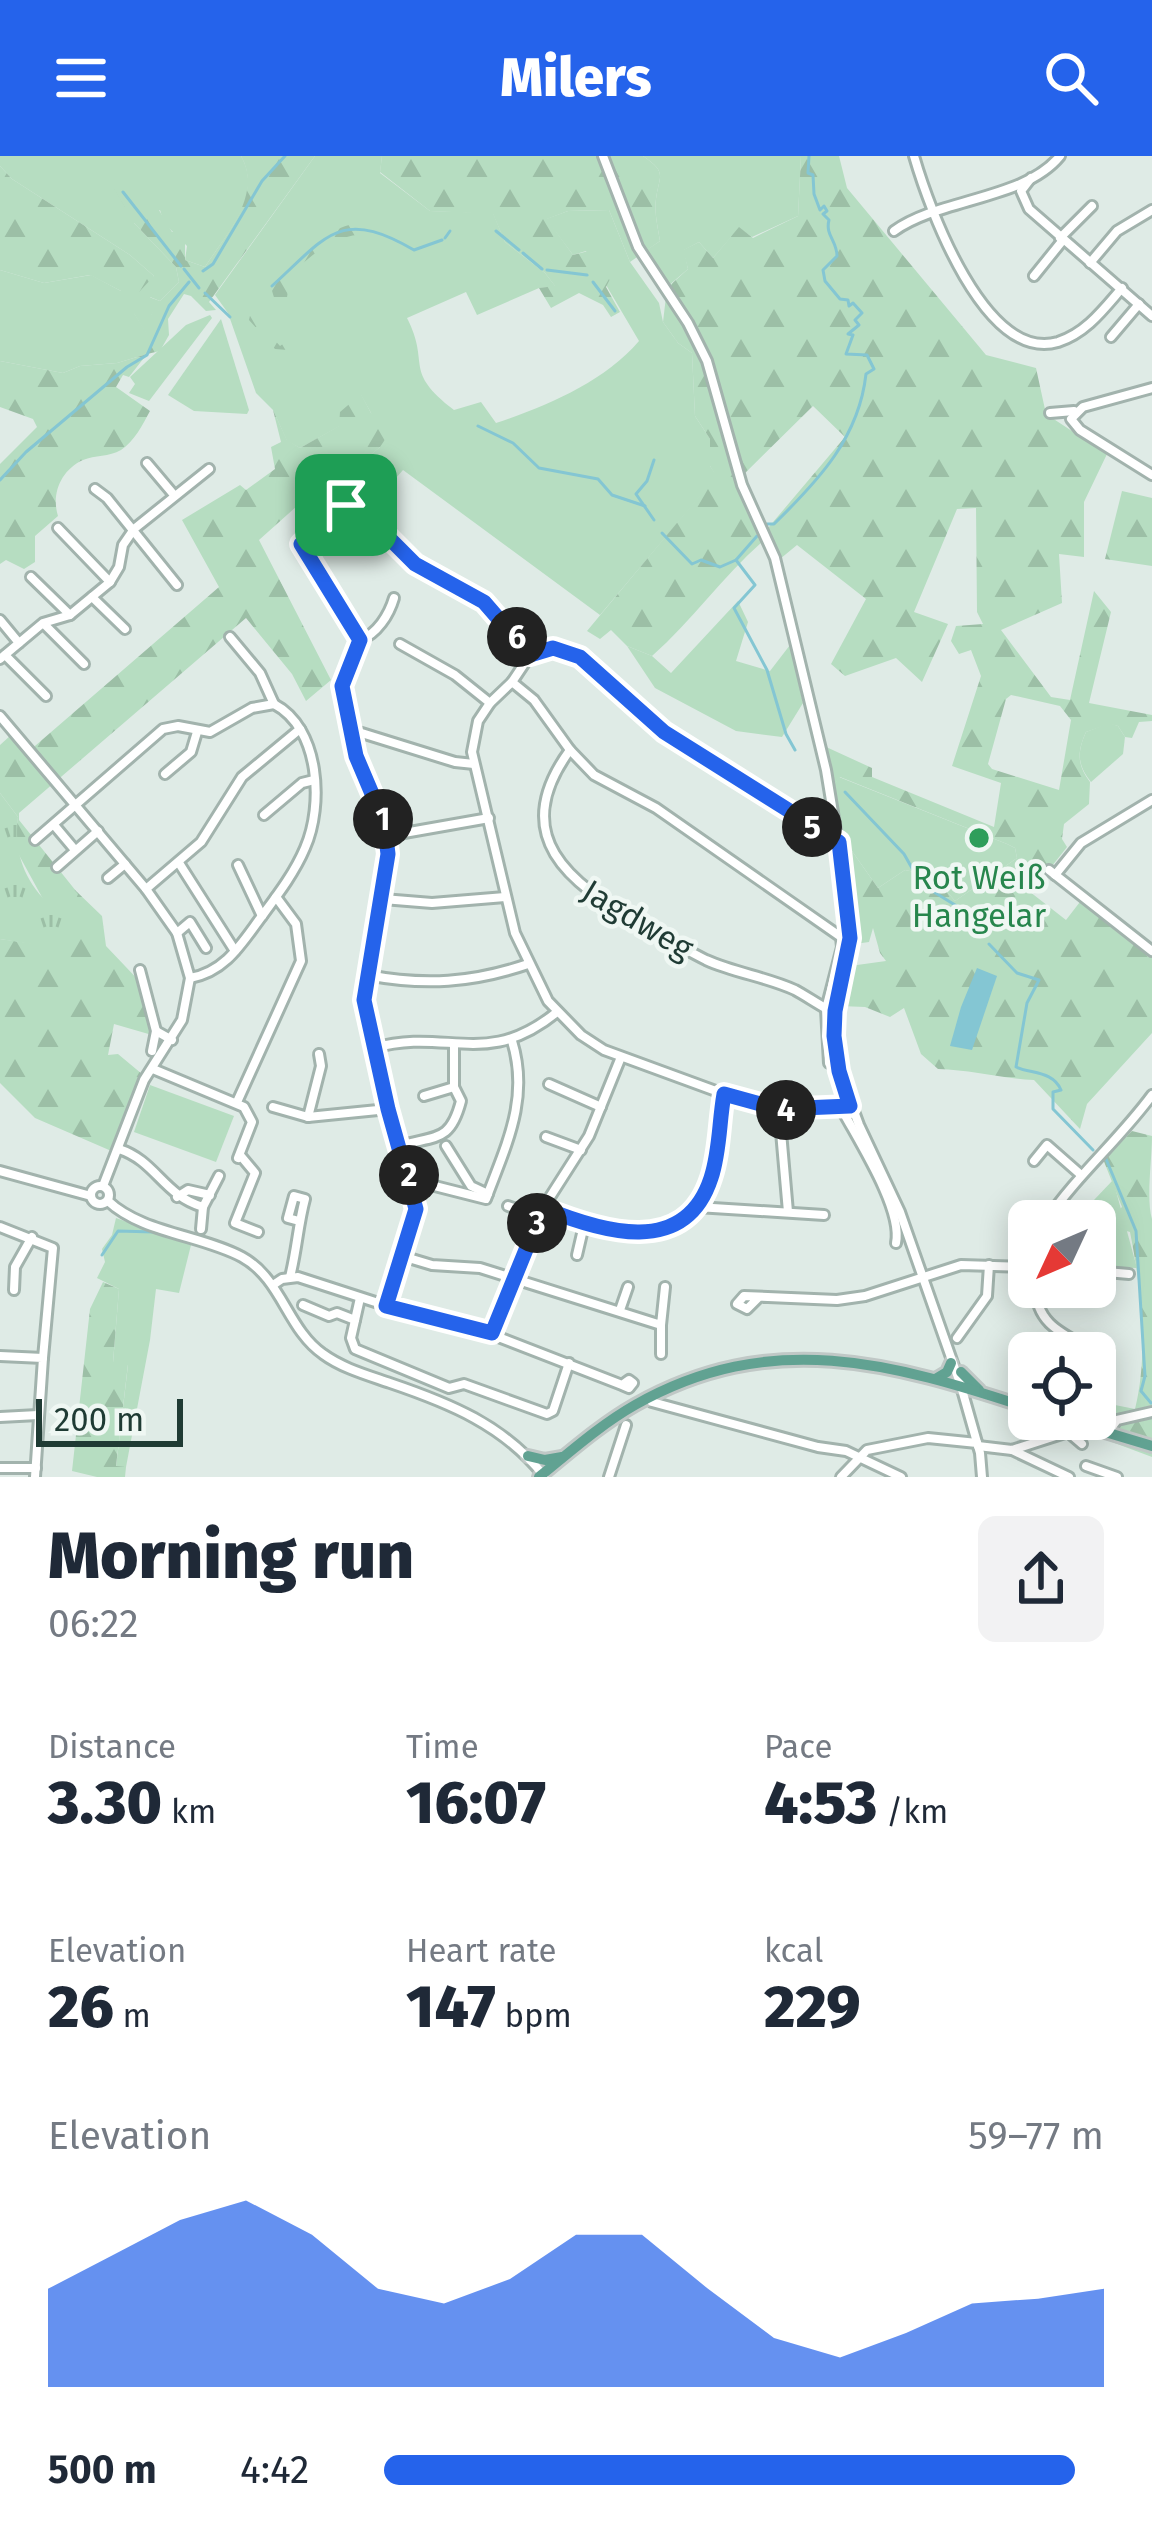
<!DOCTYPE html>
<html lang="en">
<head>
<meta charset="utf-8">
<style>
  :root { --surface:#fff; --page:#f2f2f3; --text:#1f2937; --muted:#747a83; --accent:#2563eb }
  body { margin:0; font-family:"Fira Sans",sans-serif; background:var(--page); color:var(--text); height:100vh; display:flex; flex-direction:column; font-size:45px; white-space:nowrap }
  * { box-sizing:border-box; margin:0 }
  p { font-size:39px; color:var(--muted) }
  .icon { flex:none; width:66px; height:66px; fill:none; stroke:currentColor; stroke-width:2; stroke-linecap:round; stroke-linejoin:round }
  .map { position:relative; height:1321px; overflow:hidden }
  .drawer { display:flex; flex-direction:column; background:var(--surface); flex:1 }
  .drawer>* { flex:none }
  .needle { width:78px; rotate:226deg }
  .fabs { position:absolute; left:1008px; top:1044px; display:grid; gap:24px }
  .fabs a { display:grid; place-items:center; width:108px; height:108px; border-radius:18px; background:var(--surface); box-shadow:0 6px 30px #0003; font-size:60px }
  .scale { position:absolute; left:36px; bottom:30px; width:147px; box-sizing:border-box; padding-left:12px; border:6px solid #1f3b34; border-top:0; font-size:33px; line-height:42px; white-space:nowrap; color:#1f3b34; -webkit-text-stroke:9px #eff7f3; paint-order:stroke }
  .pin { position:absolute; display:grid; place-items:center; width:102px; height:102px; color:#fff; margin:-51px; border-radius:24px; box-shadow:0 6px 18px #0006 }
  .km { position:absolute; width:60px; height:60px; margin:-30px; border-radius:50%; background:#222; color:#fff; font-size:33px; line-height:60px; text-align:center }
  .round { display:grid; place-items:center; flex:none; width:126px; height:126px; border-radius:18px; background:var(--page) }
  .headline { display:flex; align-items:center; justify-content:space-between; height:204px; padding:0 48px }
  h1 { font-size:66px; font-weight:800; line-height:90px }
  .metrics { display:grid; grid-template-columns:repeat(3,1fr); gap:18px; height:204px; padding:12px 48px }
  .metrics div { display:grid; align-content:center }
  .metrics b { font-size:60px; font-weight:800 }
  .metrics small { font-size:33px; font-weight:400 }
  .metrics p { font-size:33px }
  .chart { height:336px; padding:24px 48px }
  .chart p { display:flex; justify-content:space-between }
  .chart svg { width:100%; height:216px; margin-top:12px; fill:var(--accent); opacity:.7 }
  ul { padding:0 48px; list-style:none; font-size:39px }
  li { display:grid; grid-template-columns:192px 144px 1fr; align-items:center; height:90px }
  li i { height:30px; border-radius:15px; background:var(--accent) }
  header { display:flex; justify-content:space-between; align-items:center; height:156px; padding:0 48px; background:var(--accent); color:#fff; font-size:54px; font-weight:800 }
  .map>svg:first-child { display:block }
  .green { fill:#b6ddc1 }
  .forest { fill:url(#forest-firs); fill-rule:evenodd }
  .park { fill:url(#park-tufts) }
  .water { fill:#84c6d3 }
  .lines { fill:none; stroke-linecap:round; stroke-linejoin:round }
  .stream { stroke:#84c6d3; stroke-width:3 }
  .minor-casing { stroke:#a2b3ad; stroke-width:14 }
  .major-casing { stroke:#c0c8c6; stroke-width:16 }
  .minor { stroke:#fff; stroke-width:8 }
  .major { stroke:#61a292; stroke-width:10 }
  .route-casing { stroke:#fff; stroke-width:24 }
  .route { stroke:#2563eb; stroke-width:15 }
  .leisure-dot { fill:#2e9e5b; stroke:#eff7f3; stroke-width:4.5 }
  .labels { text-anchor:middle; stroke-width:9; stroke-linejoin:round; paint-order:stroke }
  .leisure-label { font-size:33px; fill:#27864d; stroke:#eff7f3 }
  .street-label { font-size:33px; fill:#1f3b34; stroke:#eff7f3 }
</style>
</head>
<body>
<header><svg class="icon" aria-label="menu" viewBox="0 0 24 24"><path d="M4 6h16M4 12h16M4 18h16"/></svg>Milers<svg class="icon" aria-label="search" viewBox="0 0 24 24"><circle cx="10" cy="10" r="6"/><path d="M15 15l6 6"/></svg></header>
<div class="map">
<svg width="1152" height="1321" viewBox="0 0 1152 1321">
  <defs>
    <pattern id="forest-firs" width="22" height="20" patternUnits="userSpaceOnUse" patternTransform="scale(3)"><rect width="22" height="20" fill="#b6ddc1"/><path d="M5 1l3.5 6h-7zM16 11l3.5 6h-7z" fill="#9cbfa6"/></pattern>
    <pattern id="park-tufts" width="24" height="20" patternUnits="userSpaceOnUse" patternTransform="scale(3)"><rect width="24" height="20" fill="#b6ddc1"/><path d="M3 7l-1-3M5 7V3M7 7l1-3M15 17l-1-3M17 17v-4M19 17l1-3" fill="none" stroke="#9cbfa6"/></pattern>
  </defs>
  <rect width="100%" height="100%" fill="#dfebe6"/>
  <g class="green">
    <path d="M 0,0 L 241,0 C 264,40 226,78 205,111 L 185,104 L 187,90 L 164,67 L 160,54 L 134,67 L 176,111 L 179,126 L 160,145 L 150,141 L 155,152 L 151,160 L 134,157 L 153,187 L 147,198 L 117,207 L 80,210 L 63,217 L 0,205 L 0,114 L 44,127 L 91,119 L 121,135 L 154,120 L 130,99 L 12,23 L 0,10 Z"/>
    <path d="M 315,0 L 382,0 L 380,17 L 430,55 L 493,57 L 505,86 L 545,117 L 556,131 L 539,132 L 477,159 L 466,136 L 407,162 C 431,209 402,214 454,254 L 481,246 L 496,267 C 547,250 604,226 639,185 L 586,95 L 573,99 L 546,63 L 568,55 L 609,54 L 630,106 L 659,147 L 663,166 L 678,187 L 692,197 L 695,260 L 710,283 L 710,310 L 717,320 L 600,459 L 403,314 L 388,331 L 357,310 L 380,291 L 371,257 L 361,239 L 340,270 L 300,292 L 287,285 L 273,254 L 256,237 L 228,157 L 215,139 Z"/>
    <path d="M 643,0 L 801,0 L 798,60 L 752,81 L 739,72 L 713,102 L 699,86 L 684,94 L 688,113 L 667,131 L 645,95 L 660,85 C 658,72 654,56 656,43 C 659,19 668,17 643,0 Z"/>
    <polygon points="210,159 212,162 149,245 129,237 135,228 130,221 186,169"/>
    <polygon points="221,163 249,254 247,258 194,255 168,239"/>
    <polygon points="738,445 748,466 736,505 770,515 790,489 803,547 782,581 736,575 655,532 627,490 652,500 671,517"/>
    <path d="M 1109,567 L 1118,570 L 1125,581 L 1123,598 L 1091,626 C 1077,609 1077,596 1086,576 Z"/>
    <polygon points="839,621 1007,688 1015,692 1017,702 955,745 934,720 905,714 878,732 845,685 834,629"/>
    <polygon points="150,929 234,960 216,1006 134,976"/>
    <polygon points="1113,1024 1137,1112 1095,1111 1095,1065 1085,1065 1094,1044"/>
    <polygon points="116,1062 191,1089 179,1137 156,1133 150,1184 126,1311 116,1311 128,1209 113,1207 119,1133 97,1122 105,1106 102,1093 112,1079"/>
  </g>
  <g class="forest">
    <path d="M 241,0 L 315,0 L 209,146 L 216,154 L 206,155 L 191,140 L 184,138 L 168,163 L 169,179 L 160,195 L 147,198 L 129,221 L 123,219 L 116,231 L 150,255 C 143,268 134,286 121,294 C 109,301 95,299 83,304 C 61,314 51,338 58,360 L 35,380 L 35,406 L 24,413 L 6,404 L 0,408 L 0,308 L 37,271 L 33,263 L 0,251 L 0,205 L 63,217 L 80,210 L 117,207 L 147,198 L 152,187 L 133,156 L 151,159 L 154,152 L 145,146 L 149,141 L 160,145 L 179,126 L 176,111 L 134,67 L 113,30 L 128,29 L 145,44 L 153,44 L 172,76 L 185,75 L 185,104 L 205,111 C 226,78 263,39 241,0 Z"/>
    <path d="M 382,0 L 643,0 C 668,17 659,19 656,43 C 654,56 658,72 660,85 L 630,106 L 609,54 L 568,55 L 547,63 L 573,99 L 592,94 L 603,98 L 613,117 L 606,131 L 620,156 L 611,161 L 603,149 L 579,137 L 551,152 L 539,132 L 555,130 L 545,117 L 505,86 L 493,58 L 430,55 L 380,16 Z"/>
    <path d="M 801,0 L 839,0 L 847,32 L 986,199 L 1036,212 L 1046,258 L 1107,298 L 1084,346 L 1084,401 L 1059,398 L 1062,447 L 1001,474 L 1051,541 L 1070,544 L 1094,435 L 1111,456 L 1089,547 L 1152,559 L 1152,565 L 1139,566 L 1132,582 L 1125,581 L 1118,570 L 1109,568 L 1086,576 C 1077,596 1077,609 1090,626 L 1089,648 L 1064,668 L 1062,683 L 1067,691 L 1048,715 L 1041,711 L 1025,732 L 1066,764 L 1083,742 L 1152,800 L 1152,877 L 1087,948 L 1080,973 L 1034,924 C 1000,922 971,914 938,913 L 921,898 L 904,852 L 890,861 L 865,851 L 840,850 L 852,805 L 857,809 L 886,805 L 880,797 L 873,772 L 869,786 L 855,788 L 846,698 L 824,590 L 872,612 L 872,621 L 994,671 L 1001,627 L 952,610 L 981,520 L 971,494 L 959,498 L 951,485 L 956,470 L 983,468 L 977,456 L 976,352 L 957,353 L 914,456 L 948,468 L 922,526 L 896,502 L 845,520 L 831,508 L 866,443 L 797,389 L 780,403 L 768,372 L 845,281 L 813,250 L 735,327 L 762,386 C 722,421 692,465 652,500 L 627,490 L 611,474 L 600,483 L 587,475 L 716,320 L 710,310 L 710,283 L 695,260 L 692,197 L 678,187 L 663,166 L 667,132 L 688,113 L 683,94 L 699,86 L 713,102 L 739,71 L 753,82 L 798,60 ZM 1011,539 L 1060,550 L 1071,564 L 1059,634 L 992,613 L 988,608 L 1006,543 ZM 840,621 L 1007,688 L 1015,692 L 1017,702 L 955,745 L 934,720 L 905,714 L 878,732 L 845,685 L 834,629 Z"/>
    <polygon points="0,10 12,23 130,99 154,120 139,136 121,135 90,119 44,127 0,114"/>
    <path d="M 349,69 L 375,71 L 373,78 C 336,77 317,94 290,119 L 286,149 L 296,173 L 288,194 L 275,193 L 249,164 L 255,138 L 259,137 L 259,149 L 253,160 L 280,190 L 287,185 L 267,118 C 273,114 279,113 286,109 C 310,98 319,78 349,69 Z"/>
    <polygon points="361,238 371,257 390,276 380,291 358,310 387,332 353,309 325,325 259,384 331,524 306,545 292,518 246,462 19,657 19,664 76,735 102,760 106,790 144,830 152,879 114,868 108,899 118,898 142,918 116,997 35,962 0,927 0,783 36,788 43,743 14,690 18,661 0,637 0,589 11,579 28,596 219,431 182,364 240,329 246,334 275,313 271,291 281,286 273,254 287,284 300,292 339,270 340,256"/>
    <polygon points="1122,335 1152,342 1152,410 1105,403"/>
    <path d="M 1132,975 L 1152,980 C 1152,1004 1146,1043 1152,1063 L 1152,1301 L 1053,1264 L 1095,1263 L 1095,1245 L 1135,1253 C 1149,1196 1141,1132 1130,1076 L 1119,1073 L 1113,1059 L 1122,1051 L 1103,1003 Z"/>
    <polygon points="103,1126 119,1133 113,1206 128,1208 116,1310 126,1311 125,1321 97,1321 72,1315 90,1153"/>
  </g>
  <path class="park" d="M 0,637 L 18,661 C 14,692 22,719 43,742 L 69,728 L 78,738 L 62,779 L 37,789 L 0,783 Z"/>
  <polygon class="water" points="977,812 997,820 972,894 950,890 961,851"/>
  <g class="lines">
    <g class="stream">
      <polyline points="123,36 181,110"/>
      <polyline points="496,75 519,94"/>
      <polyline points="445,82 450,75"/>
      <polyline points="523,97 542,113"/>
      <polyline points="184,113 199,132"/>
      <polyline points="547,114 587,119"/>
      <polyline points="203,115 213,108 262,25 285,0"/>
      <polyline points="593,126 615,155"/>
      <path d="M 272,130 C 327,80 340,51 414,94 L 442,84"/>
      <polyline points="205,137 230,161"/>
      <polyline points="478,270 513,287 539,312 598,323 612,339 645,350"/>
      <polyline points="0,324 26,296 127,211 147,199 169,150 189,126"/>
      <polyline points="654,364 636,338 647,325 654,304"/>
      <path d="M 767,368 L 774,368 C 820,323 859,281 866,218 L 874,213 L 867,199 L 846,198 L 853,179 L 848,178 L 859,169 L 855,164 L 862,157 L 853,147 L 849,150 L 848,144 L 840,143 L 825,125 L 823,114 L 837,100 C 837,85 825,79 829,64 L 823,58 L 827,55 L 824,50 L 820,54 L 814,38 L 813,19 L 808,17 L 809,0"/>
      <polyline points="662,377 692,408 701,404 720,411 736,404"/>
      <polyline points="757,380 736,404 755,429 734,452 767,514 786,578 795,594"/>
      <polyline points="845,636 904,698 921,728 968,757 982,779"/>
      <path d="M 989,788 L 1017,817 L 1039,824 L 1027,847 L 1016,911 C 1032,918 1053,915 1061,934 L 1053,936 L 1053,953 L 1093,994"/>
      <polyline points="1106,1003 1136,1075 1145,1220 1141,1235 1151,1247"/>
      <polyline points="102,1099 118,1075 154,1076"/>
    </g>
    <defs>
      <g id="minor">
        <polyline points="603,0 638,91 688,167 707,205 742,329 775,402 826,614 846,736 850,782 834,867 839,915 859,969 900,1056 961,1230 980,1297 982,1321"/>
        <path d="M 914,0 C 929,52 985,207 1058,186 C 1086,177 1103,154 1122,132"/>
        <polyline points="1031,22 1021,35 1029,53 1152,160"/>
        <path d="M 894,75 C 940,42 1024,44 1060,0"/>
        <polyline points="1060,82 1092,50"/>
        <polyline points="1090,107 1117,75 1152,54"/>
        <polyline points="1034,120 1063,84"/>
        <polyline points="1111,181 1139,148"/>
        <polyline points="1152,232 1083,251 1071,263 1080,274 1152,319"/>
        <polyline points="1050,257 1074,255"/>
        <polyline points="147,307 174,339"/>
        <polyline points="95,333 107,342 177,429"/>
        <polyline points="58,372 110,426"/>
        <polyline points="31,421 70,459"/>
        <polyline points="92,441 125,473"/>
        <polyline points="0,464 19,487"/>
        <polyline points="44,468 84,508"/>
        <polyline points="230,481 260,517 274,548"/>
        <path d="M 360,484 C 377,478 389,459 394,442"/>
        <polyline points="400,488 455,519 490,547"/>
        <polyline points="5,499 46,540"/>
        <polyline points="530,499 512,526 490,547 478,565 472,596 515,777 548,845 581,879 604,894 724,938 779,953 850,949"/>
        <polyline points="530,499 553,492 580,501 664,576 839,686"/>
        <polyline points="0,503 43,467 70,459 110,426 119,411 123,389 134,373 209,313"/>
        <polyline points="512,526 534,544 570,594 594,619 656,652 841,781 842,791 826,853 829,907"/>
        <polyline points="0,560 146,733 177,777 190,822 182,864 144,924 103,1030"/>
        <polyline points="352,574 455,606 474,608"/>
        <path d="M 570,594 C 507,680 569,727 641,768 C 662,780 684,793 706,804 C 735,817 767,821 795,834 C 806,840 816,847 827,853"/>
        <polyline points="165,618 191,596 197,576"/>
        <polyline points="264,659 302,627 314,624"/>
        <polyline points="54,669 75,694"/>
        <polyline points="387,680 489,662"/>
        <path d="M 35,684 L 163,573 L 178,570 L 210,576 L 252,552 L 274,548 C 320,572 324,649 305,692 C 294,718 276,741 259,764 C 240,790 224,816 190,822"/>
        <polyline points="179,707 235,795"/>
        <polyline points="238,709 262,760"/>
        <polyline points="57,711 98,675"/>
        <polyline points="1049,714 1152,795"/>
        <polyline points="1055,719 1081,687 1152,644"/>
        <polyline points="108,722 125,708"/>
        <polyline points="146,733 201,686 242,621 300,573"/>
        <polyline points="383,743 432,747 505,741"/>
        <polyline points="177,777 190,766 206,792"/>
        <polyline points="140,814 156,875 172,884"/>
        <path d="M 367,819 C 425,830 472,827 528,808"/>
        <path d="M 374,892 C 447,871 486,914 557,856"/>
        <polyline points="152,895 156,875"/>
        <polyline points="153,913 244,951 252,966 238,1002"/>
        <polyline points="549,928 601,951"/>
        <polyline points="424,940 454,931"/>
        <polyline points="237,946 301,805 296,768 276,741"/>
        <polyline points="273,951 308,961 388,953"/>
        <path d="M 841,952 C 858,984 903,1053 896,1087"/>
        <polyline points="779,953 788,1056"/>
        <polyline points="308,961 321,910 319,898"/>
        <polyline points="546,981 581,994"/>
        <path d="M 399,990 C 436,979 450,987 461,945 L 454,931 L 454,890"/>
        <polyline points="446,990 471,1030 488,1038"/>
        <path d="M 119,993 C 156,1005 163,1039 203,1051"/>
        <polyline points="240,999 255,1017 235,1067 258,1076"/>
        <polyline points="1034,1005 1047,989 1080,1018"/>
        <polyline points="0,1015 91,1040"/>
        <path d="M 411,1024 L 486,1043 C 506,989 530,943 512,885"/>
        <circle cx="100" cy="1039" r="9"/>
        <polyline points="177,1041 188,1034 210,1039"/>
        <path d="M 108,1045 C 142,1077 201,1079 242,1101 C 282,1123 287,1173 323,1198 C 342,1212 367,1219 390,1227 C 449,1247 504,1269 544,1320"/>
        <polyline points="508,1050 540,1061"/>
        <polyline points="697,1051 824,1059"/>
        <path d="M 543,1052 C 602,1076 685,1102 711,1022 C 720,995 720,965 724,938"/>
        <path d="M 1046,1065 C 1077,1019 1119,984 1152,939"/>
        <polyline points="0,1071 53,1092 43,1202"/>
        <polyline points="201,1073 203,1051 219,1020"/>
        <polyline points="577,1099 584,1069"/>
        <polyline points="402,1100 432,1109 480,1112 661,1169 665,1131"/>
        <polyline points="1095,1115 1129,1118"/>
        <path d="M 290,1121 C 297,1093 298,1069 305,1043 L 294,1040 L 288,1062 L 299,1065"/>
        <polyline points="273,1129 282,1123 298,1121 403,1155 475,1172 622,1229 629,1224 633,1227 629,1232 622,1229"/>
        <path d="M 1036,1131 C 1035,1171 1069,1180 1099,1198 L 1109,1195 L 1104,1185 L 1081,1188"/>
        <polyline points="14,1134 15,1111 32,1081"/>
        <polyline points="759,1141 747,1153 737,1148 744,1140 837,1144 865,1140 961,1109 1029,1111"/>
        <polyline points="360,1142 351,1182 355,1193 449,1232 464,1228 547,1258 553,1255 569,1207"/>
        <polyline points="303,1149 329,1160 337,1157 355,1164"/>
        <polyline points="387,1150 415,1053 411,1024 388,953 365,844 388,698 384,666 356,600 342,530 360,484 301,388 341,351 352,350 415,408 484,446 530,499"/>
        <polyline points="620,1154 628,1131"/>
        <polyline points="661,1169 661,1198"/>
        <polyline points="492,1177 543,1052 589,980 621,901"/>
        <polyline points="957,1182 987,1140 989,1109"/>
        <polyline points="0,1200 43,1202 35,1321"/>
        <polyline points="652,1246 818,1291 846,1295 901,1321"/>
        <polyline points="0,1261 38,1259"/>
        <polyline points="1108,1276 1117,1264 1152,1256"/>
        <polyline points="978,1290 1012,1294 1068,1276 1082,1288"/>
        <polyline points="1012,1294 1069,1321"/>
        <polyline points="1086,1310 1117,1321"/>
        <polyline points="0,1312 36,1312"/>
        <polyline points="609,1321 626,1269"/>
        <polyline points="841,1321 867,1294 928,1282 977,1287"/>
      </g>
      <g id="major">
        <polyline points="961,1216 979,1234"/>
        <polyline points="937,1222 947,1216 951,1207"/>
        <polyline points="1062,1263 1152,1290"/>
        <polyline points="528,1300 545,1304 562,1301"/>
        <path d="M 539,1321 C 570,1296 600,1269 635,1249 C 771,1172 892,1207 1029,1252"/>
      </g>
    </defs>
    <use href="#minor" class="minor-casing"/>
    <use href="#major" class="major-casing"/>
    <use href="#minor" class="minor"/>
    <use href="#major" class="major"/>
  </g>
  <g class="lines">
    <defs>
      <path id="route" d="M 346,349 L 371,364 L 415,408 L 484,446 L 530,499 L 553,492 L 580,501 L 664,576 L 839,686 L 850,782 L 835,855 L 834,880 L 839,915 L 850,950 L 779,953 L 724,938 C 719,966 720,995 711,1022 C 685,1102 602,1076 543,1052 L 492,1177 L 386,1150 L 416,1053 L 388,953 L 364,844 L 388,698 L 384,666 L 356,600 L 342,530 L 360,484 L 301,388 Z"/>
    </defs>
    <use href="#route" class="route-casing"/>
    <use href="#route" class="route"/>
  </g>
  <circle class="leisure-dot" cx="979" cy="682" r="12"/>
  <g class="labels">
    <g class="leisure-label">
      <text x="979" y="733">Rot Weiß<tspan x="979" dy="38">Hangelar</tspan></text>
    </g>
    <g class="street-label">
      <text transform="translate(638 763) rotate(31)" y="12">Jagdweg</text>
    </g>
  </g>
</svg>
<div class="fabs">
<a><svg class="needle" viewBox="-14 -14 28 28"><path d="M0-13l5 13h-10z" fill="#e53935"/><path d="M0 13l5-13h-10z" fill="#747a83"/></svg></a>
<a><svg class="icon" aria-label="locate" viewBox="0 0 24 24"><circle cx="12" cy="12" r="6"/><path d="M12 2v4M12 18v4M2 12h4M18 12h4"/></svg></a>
</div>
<div class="scale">200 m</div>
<div class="pin" style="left:346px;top:349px;background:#1e9e55"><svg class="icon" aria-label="arrive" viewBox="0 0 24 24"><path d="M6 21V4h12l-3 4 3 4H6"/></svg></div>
<b class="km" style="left:383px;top:663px">1</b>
<b class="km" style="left:409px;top:1019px">2</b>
<b class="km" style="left:537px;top:1067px">3</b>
<b class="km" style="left:786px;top:954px">4</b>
<b class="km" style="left:812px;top:671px">5</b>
<b class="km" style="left:517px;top:481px">6</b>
</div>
<section class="drawer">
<div class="headline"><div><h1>Morning run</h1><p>06:22</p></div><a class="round"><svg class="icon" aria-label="share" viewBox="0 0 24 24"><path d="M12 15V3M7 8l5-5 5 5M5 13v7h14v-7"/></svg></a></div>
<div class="metrics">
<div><p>Distance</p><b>3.30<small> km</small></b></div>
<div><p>Time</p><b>16:07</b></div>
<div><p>Pace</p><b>4:53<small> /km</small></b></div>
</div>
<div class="metrics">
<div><p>Elevation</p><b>26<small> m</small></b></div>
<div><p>Heart rate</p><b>147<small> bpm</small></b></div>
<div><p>kcal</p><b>229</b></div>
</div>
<div class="chart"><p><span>Elevation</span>59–77 m</p>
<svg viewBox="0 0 160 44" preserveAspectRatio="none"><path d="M0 44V24L10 17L20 10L30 6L40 13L50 24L60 27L70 22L80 13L90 13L100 24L110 34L120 38L130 33L140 27L150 26L160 24V44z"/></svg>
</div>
<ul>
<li><b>500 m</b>4:42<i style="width:96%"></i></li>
</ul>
</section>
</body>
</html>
